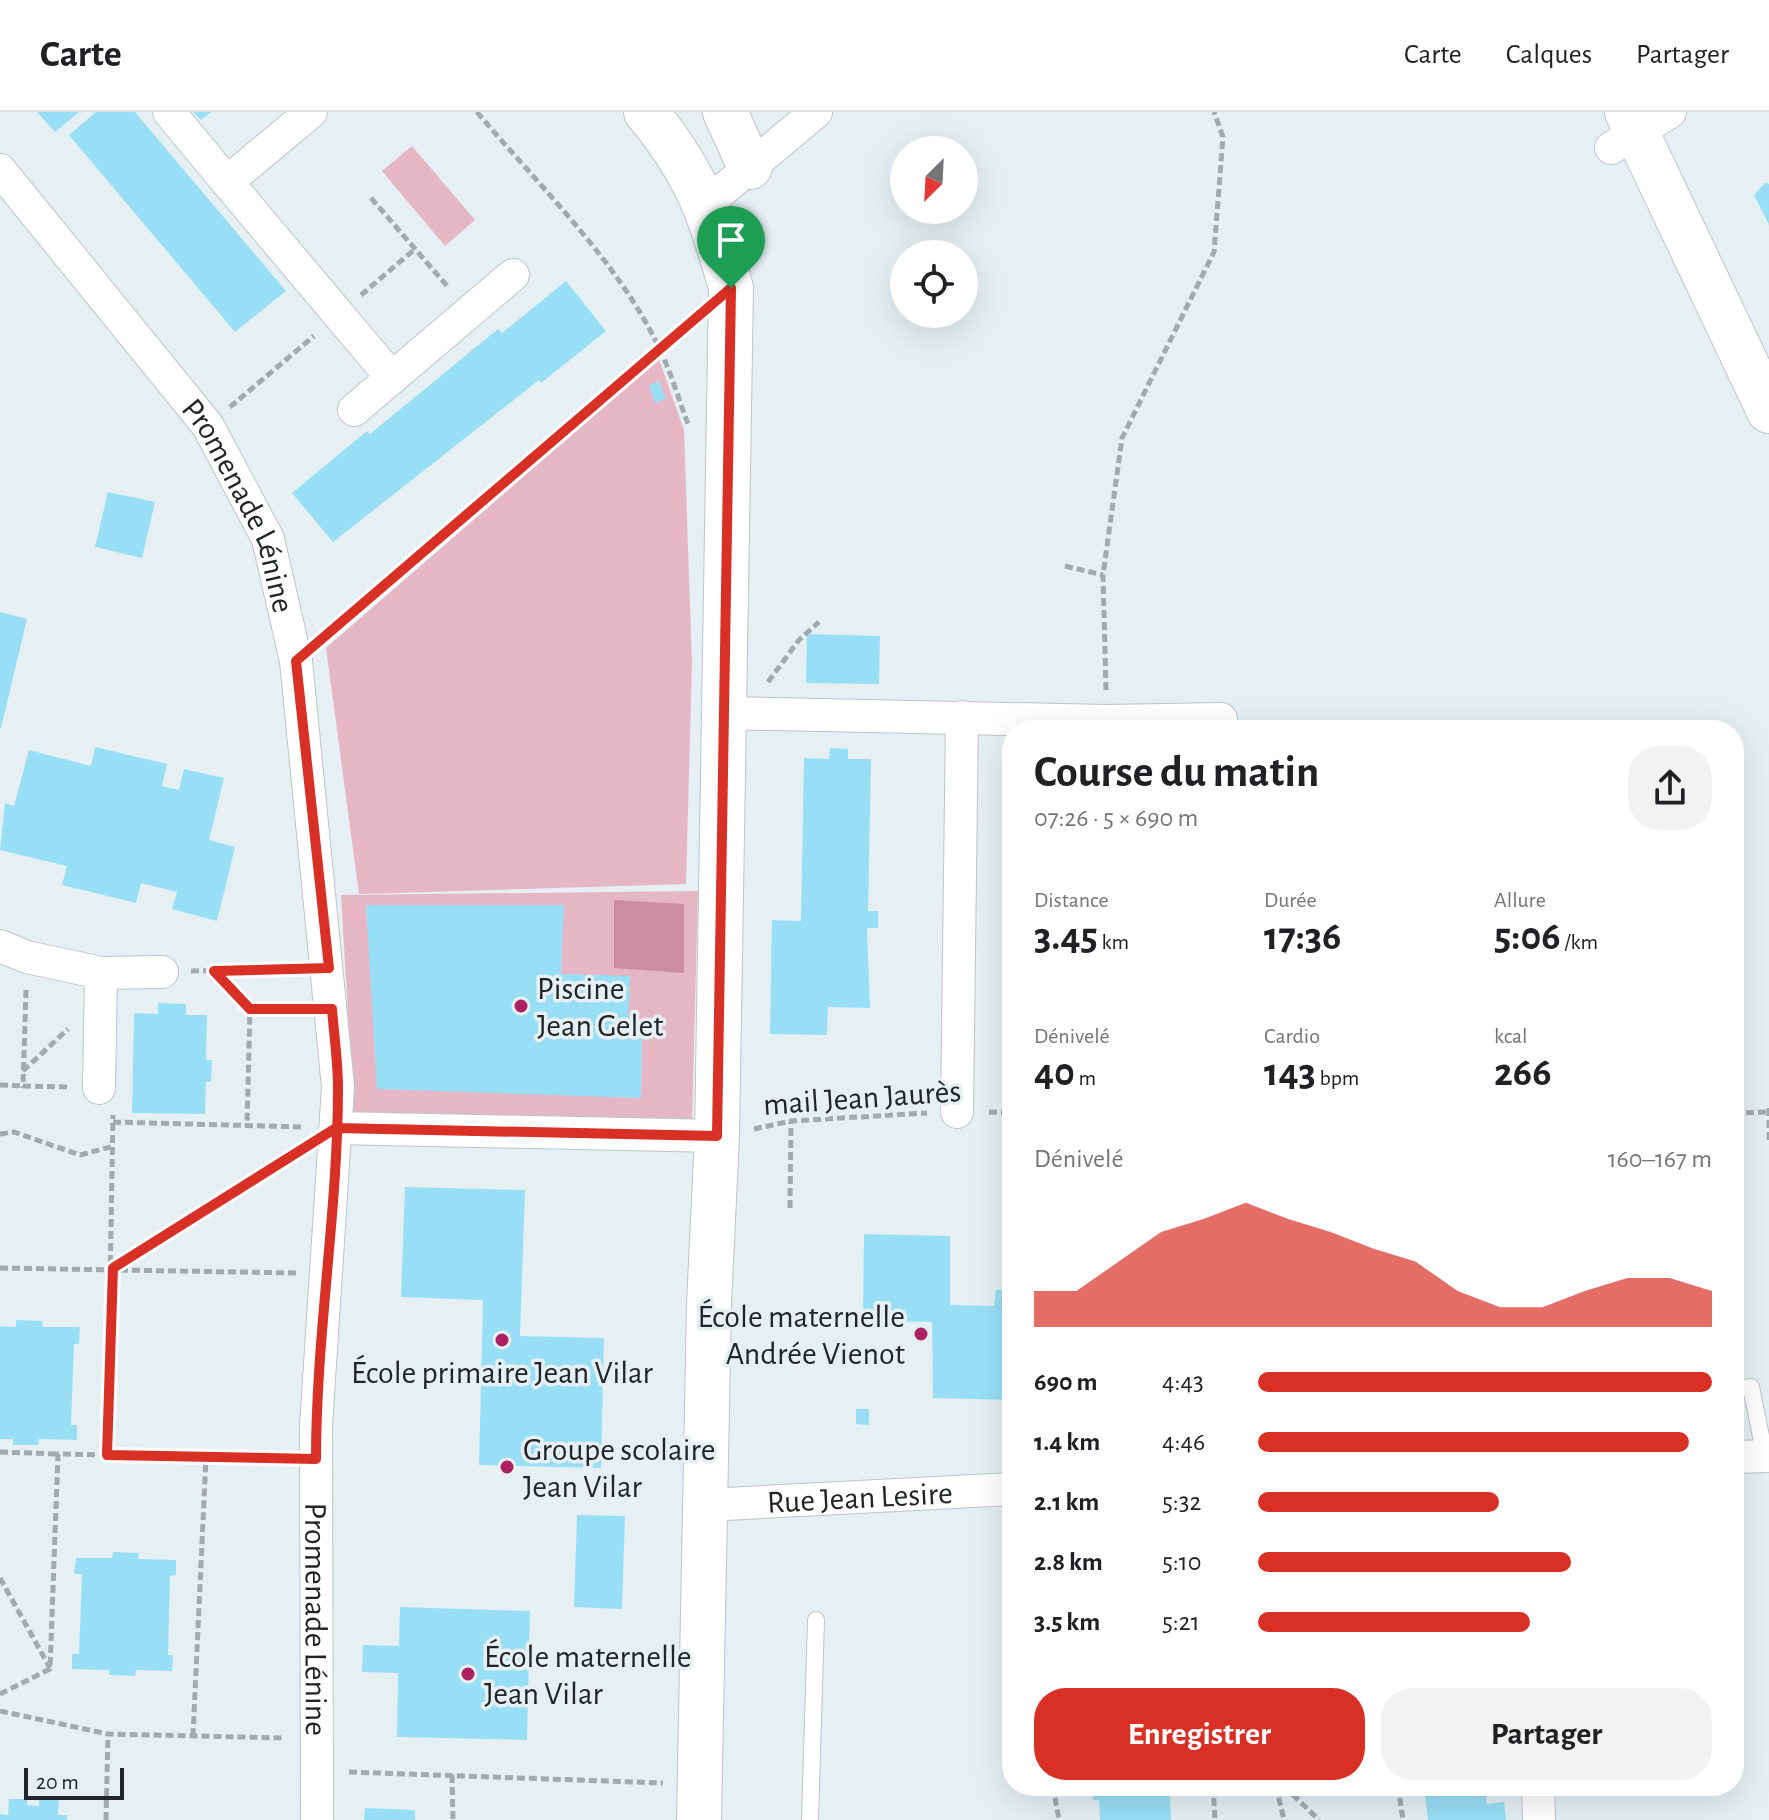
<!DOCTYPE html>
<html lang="fr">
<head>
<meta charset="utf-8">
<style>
  :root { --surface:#fff; --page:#f2f2f2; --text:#202124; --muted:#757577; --line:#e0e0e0; --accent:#d93025 }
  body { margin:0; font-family:"Alegreya Sans",sans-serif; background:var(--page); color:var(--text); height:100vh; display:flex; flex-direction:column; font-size:30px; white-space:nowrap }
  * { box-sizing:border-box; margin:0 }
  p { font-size:26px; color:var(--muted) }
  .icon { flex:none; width:44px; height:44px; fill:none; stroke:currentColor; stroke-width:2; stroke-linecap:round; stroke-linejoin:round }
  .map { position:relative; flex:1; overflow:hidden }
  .side { position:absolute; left:1002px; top:608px; width:742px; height:1076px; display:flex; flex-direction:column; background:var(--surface); border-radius:32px; box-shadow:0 8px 32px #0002 }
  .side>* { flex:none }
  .needle { width:52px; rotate:204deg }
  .fabs { position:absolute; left:890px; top:24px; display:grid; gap:16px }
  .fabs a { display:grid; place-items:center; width:88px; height:88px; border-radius:50%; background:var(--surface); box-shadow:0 8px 32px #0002; font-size:40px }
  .scale { position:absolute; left:24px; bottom:20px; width:100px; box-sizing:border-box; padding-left:8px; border:4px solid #222526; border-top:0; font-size:22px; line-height:28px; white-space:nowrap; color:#222526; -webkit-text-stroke:6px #e6f0f3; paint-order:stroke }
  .pin { position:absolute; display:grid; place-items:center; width:68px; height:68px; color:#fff; margin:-82px -34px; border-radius:50% 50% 50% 0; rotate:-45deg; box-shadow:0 0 8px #0007 }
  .pin .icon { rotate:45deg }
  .round { display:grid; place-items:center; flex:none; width:84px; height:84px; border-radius:32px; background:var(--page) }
  .summary { display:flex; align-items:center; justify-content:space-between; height:136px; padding:0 32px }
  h1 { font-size:44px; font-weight:700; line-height:60px }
  .figures { display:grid; grid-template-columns:repeat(3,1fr); gap:12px; height:136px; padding:8px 32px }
  .figures div { display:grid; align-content:center }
  .figures b { font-size:40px; font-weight:700 }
  .figures small { font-size:22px; font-weight:400 }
  .figures p { font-size:22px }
  .chart { height:224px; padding:16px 32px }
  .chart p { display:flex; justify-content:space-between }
  .chart svg { width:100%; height:144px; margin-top:8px; fill:var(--accent); opacity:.7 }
  .primary-button { display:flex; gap:16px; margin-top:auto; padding:16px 32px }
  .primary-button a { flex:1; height:92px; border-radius:32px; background:var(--accent); color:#fff; font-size:32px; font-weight:700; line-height:92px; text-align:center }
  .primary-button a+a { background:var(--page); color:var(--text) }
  ul { padding:0 32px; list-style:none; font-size:26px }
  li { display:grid; grid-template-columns:128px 96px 1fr; align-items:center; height:60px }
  li i { height:20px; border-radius:10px; background:var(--accent) }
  header { display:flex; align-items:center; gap:48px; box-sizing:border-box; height:112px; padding:0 40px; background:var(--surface); border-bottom:2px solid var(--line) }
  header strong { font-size:38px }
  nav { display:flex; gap:44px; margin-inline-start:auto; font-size:28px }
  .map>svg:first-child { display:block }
  .green { fill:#e5b7c4 }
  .water { fill:#cb8ea1 }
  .building { fill:#98dff6 }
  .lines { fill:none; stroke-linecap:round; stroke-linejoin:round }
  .lane-casing { stroke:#bcc5c8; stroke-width:18 }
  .street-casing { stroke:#bcc5c8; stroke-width:34 }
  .secondary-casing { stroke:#bcc5c8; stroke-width:46 }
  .path { stroke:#a3aaad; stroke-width:5; stroke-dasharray:8 4; stroke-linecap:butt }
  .lane { stroke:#fff; stroke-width:16 }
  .street { stroke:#fff; stroke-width:32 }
  .secondary { stroke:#fff; stroke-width:44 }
  .route-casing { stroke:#fff; stroke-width:16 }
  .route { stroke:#d93025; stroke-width:10 }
  .poi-dot { fill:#ad2160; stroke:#e6f0f3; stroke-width:3 }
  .labels { text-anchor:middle; stroke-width:7; stroke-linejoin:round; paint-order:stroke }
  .street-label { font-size:32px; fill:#222526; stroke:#e6f0f3 }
  .poi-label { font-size:32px; fill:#222526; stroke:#e6f0f3; text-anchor:start }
</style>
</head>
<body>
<header>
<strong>Carte</strong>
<nav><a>Carte</a><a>Calques</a><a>Partager</a></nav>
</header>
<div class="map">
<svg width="1769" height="1708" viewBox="0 0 1769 1708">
  <rect width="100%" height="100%" fill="#e6f0f3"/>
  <g class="green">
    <polygon points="412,34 475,108 445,134 382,59"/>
    <polygon points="659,247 684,318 692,551 686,772 359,782 326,536"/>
    <polygon points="698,779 692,1012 354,1004 341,783"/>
  </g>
  <polygon class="water" points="614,788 684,792 684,861 614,856"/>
  <g class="building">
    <polygon points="37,0 79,0 55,20"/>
    <polygon points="96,0 135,0 286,179 235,220 69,23"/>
    <polygon points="193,0 211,0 201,8"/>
    <polygon points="1765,71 1769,72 1769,113 1754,83"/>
    <polygon points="566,169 606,219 541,271 539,268 333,430 292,381 367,319 370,322 498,217 502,221"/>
    <polygon points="659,269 666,287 655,291 649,273"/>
    <polygon points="108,380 155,390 142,446 95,435"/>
    <polygon points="0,500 27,507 1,616 0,616"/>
    <polygon points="807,522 880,524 879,572 806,571"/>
    <polygon points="95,635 167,652 162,674 179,678 184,657 224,666 209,728 235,735 217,809 172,797 177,780 141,771 136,791 62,773 67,754 0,738 5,691 14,694 29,638 91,654"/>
    <polygon points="830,636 848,637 848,647 871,647 868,799 878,799 878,816 867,816 870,896 828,895 827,923 770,922 772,808 801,809 804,646 829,647"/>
    <polygon points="366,793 564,793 561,862 630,864 628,915 642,917 641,986 377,977"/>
    <polygon points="158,891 186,892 186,903 207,903 206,948 212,948 211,970 206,970 205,1002 132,1001 134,901 158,902"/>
    <polygon points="405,1075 525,1078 520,1224 604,1226 601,1356 479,1353 483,1188 401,1185"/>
    <polygon points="864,1122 950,1124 950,1193 994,1194 996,1178 1006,1178 1012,1194 1012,1288 933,1286 932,1210 863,1209"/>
    <polygon points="16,1208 43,1209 42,1215 80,1215 79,1232 74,1232 71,1313 77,1313 77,1328 39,1327 38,1333 13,1333 13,1327 0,1327 0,1214 16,1215"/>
    <polygon points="856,1297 869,1297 869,1313 856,1312"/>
    <polygon points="577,1403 625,1404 622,1497 574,1495"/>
    <polygon points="113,1440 139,1441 138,1447 176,1448 176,1463 170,1464 168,1543 173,1543 172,1559 136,1558 135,1564 109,1563 109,1558 72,1557 72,1542 79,1542 82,1462 74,1462 76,1446 112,1446"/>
    <polygon points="400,1495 530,1499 527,1628 397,1625 398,1561 362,1560 363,1533 399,1534"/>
    <polygon points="1092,1674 1163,1674 1163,1684 1170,1684 1171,1708 1100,1708 1099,1688 1093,1688"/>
    <polygon points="1424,1674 1485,1674 1487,1692 1504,1690 1506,1708 1428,1708"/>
    <polygon points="9,1687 27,1687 27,1693 39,1694 39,1688 59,1688 58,1703 67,1703 67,1708 0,1708 0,1702 8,1703"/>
    <polygon points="365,1696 415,1698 415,1708 364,1708"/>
  </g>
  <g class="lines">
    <defs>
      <g id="lane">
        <polyline points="1734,1277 1751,1275 1765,1344"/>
        <polyline points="810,1708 816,1508"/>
      </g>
      <g id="street">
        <polyline points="169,0 227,70"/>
        <polyline points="311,0 227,70 392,266"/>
        <polyline points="1611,36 1670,0"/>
        <path id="s1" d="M 0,58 L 208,314 L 268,427 L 296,549 L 338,975 L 316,1314 L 317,1708"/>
        <polyline points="706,92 816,0"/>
        <polyline points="354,298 513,163"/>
        <polyline points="722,601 1106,609 1221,607"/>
        <polyline points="0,834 27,845 101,861 99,976"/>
        <polyline points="101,861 162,860"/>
        <polyline points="957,1000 962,605"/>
        <polyline points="336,1016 717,1024"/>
        <polyline points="1734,1345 1769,1344"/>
        <path id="s2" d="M 706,1393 L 1012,1377"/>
        <polyline points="1538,1674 1539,1708"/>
      </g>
      <g id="secondary">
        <path d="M 646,0 C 696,60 711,103 731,176 L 717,1024 L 709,1192 L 699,1708"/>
        <polyline points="725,0 750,55"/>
        <polyline points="1627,0 1769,299"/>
      </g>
    </defs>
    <use href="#lane" class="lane-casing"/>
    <use href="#street" class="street-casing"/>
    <use href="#secondary" class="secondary-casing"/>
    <g class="path">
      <path d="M 477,0 C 538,73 620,151 660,238 C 671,261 679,288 688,312"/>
      <polyline points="371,86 448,175"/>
      <polyline points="361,183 415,137"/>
      <polyline points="230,295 314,224"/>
      <polyline points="1065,454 1103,463"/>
      <polyline points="325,524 691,211"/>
      <polyline points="768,570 799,528 819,510"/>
      <polyline points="1106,578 1103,463 1122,326 1214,140 1223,25 1214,0"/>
      <polyline points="191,859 297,857"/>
      <polyline points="214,859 250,897 247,1014"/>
      <polyline points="26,878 23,974 68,975"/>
      <polyline points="250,897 301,897"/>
      <polyline points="23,959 68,917"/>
      <polyline points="0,973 23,974"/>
      <polyline points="1769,996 1769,1032"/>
      <polyline points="989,1000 1012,1001"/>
      <polyline points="1734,1001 1768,1000"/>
      <polyline points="113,1010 304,1015"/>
      <polyline points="754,1017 791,1009 927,1001"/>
      <polyline points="0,1022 14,1020 80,1043 114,1034"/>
      <polyline points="790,1096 791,1009"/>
      <polyline points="0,1156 297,1161"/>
      <polyline points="113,1156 301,1038"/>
      <polyline points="0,1340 58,1342"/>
      <polyline points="107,1343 113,1003"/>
      <polyline points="0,1466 50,1556"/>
      <polyline points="0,1582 50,1557 58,1342 286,1346"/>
      <polyline points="0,1599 108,1622 285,1626"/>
      <polyline points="193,1624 206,1345"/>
      <polyline points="349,1660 663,1671"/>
      <polyline points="452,1663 453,1708"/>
      <polyline points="1053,1674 1059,1708"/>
      <polyline points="1213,1674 1215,1708"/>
      <polyline points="1276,1674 1284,1708"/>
      <polyline points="1284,1674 1319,1708"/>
      <polyline points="1398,1674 1403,1708"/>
      <polyline points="106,1708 108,1622"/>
    </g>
    <use href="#lane" class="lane"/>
    <use href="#street" class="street"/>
    <use href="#secondary" class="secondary"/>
  </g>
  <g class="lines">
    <defs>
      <path id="route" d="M 731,176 L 296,549 L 329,856 L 214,859 L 250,897 L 332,897 C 334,923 338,950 338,976 C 338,1099 316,1223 316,1347 L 107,1343 L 113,1156 L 336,1016 L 717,1024 L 731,176"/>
    </defs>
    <use href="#route" class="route-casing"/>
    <use href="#route" class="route"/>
  </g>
  <g class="poi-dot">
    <circle cx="521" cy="894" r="8"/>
    <circle cx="921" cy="1222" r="8"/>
    <circle cx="502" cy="1228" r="8"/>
    <circle cx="507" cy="1355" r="8"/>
    <circle cx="468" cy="1562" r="8"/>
  </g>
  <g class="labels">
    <g class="street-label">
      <text dy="11" stroke="none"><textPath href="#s1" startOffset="416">Promenade Lénine</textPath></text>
      <text transform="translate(862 985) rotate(-4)" y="11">mail Jean Jaurès</text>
      <text dy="11" stroke="none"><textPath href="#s2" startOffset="154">Rue Jean Lesire</textPath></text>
      <text dy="11" stroke="none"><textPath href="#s1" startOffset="1544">Promenade Lénine</textPath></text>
    </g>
    <g class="poi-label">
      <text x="537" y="887">Piscine<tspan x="537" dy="37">Jean Gelet</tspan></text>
      <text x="905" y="1215" text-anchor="end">École maternelle<tspan x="905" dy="37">Andrée Vienot</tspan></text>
      <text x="502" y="1271" text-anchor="middle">École primaire Jean Vilar</text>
      <text x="523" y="1348">Groupe scolaire<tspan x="523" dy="37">Jean Vilar</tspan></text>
      <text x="484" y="1555">École maternelle<tspan x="484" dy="37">Jean Vilar</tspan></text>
    </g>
  </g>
</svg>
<div class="fabs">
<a><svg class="needle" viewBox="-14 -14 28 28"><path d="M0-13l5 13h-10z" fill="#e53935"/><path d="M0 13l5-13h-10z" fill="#757577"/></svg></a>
<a><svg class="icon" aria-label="locate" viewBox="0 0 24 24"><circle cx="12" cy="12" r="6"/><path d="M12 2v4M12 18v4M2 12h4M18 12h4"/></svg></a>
</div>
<div class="scale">20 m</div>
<div class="pin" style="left:731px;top:176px;background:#1e9e55"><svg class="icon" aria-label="arrive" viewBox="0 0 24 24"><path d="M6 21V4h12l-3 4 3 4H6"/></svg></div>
<section class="side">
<div class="summary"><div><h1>Course du matin</h1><p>07:26 · 5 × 690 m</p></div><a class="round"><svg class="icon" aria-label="share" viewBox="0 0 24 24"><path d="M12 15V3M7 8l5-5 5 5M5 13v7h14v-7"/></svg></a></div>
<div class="figures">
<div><p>Distance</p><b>3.45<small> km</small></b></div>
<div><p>Durée</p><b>17:36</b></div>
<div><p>Allure</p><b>5:06<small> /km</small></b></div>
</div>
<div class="figures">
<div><p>Dénivelé</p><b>40<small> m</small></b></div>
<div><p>Cardio</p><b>143<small> bpm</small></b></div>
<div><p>kcal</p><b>266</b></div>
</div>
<div class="chart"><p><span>Dénivelé</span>160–167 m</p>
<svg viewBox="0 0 160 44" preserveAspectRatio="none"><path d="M0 44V33L10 33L20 24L30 15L40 11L50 6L60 11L70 15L80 20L90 24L100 33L110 38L120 38L130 33L140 29L150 29L160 33V44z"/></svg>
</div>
<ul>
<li><b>690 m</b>4:43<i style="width:100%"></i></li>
<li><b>1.4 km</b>4:46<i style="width:95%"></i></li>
<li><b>2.1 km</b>5:32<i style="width:53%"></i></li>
<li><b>2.8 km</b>5:10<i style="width:69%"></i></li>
<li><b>3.5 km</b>5:21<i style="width:60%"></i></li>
</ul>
<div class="primary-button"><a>Enregistrer</a><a>Partager</a></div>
</section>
</div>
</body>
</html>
